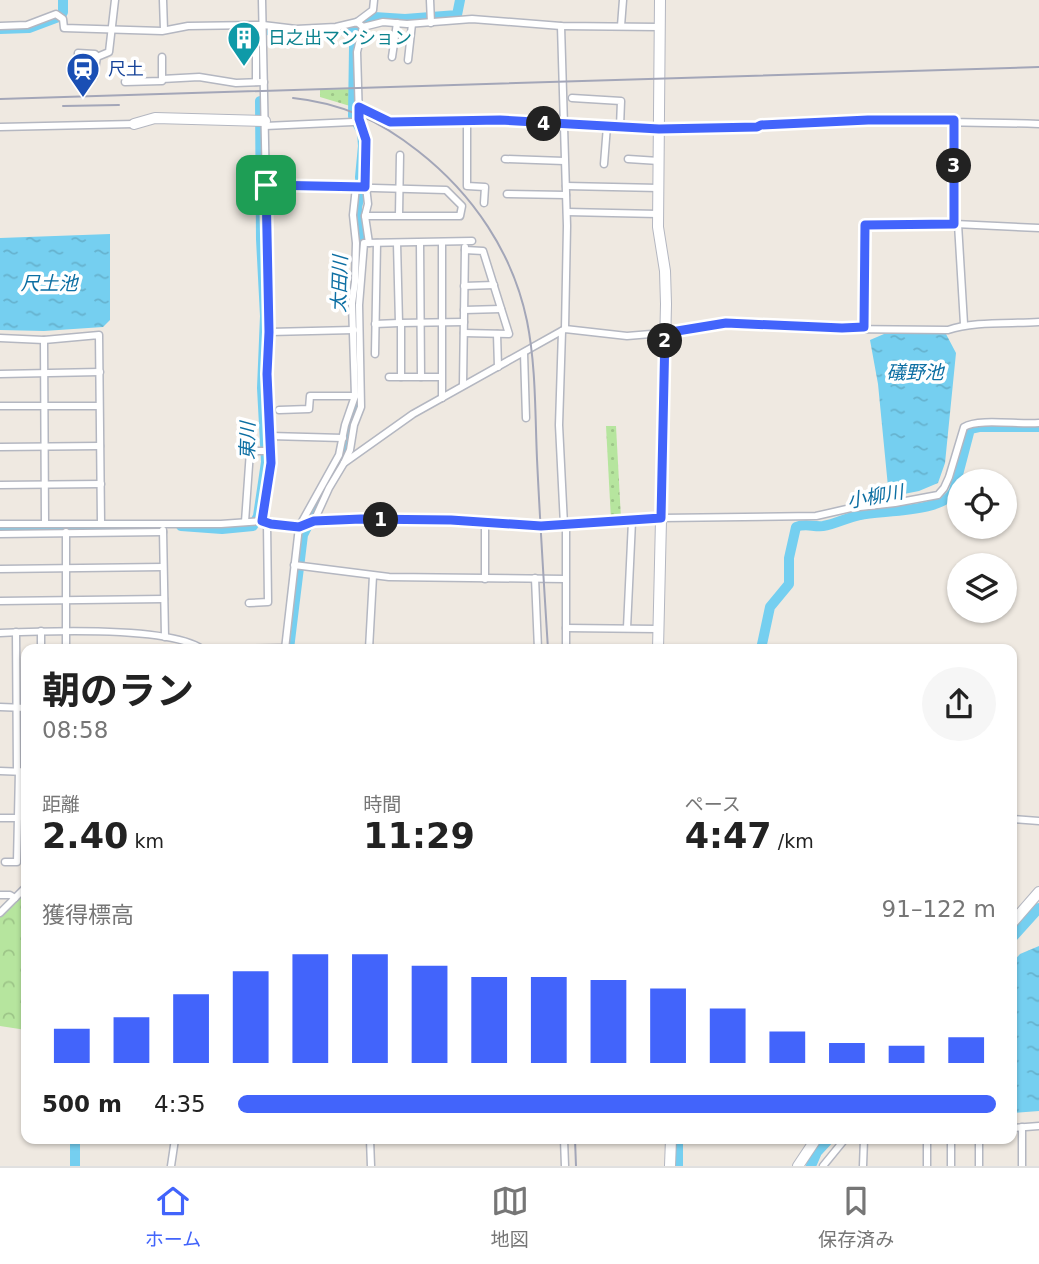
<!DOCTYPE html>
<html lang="ja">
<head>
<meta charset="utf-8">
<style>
  :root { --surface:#fff; --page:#f6f6f6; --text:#222; --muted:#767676; --line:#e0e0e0; --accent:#4264fb }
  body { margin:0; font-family:"DejaVu Sans","Noto Sans JP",sans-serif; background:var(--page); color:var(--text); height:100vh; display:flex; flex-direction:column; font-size:26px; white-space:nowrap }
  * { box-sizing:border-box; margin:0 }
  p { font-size:23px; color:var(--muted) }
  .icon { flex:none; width:38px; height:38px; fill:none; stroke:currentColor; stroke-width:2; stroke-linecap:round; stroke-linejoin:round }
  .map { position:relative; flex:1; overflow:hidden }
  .side { position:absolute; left:21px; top:644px; width:996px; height:500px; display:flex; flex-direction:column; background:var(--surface); border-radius:14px; box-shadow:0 2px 5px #0004 }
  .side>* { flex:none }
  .tools { position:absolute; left:947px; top:469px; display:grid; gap:14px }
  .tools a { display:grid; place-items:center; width:70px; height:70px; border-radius:50%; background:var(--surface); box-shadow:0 2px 5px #0004; font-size:35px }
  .pin { position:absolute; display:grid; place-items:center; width:60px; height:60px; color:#fff; margin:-30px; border-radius:14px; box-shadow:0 4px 10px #0006 }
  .km { position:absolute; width:35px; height:35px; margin:-18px; border-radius:50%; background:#222; color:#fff; font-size:19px; line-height:35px; text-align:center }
  .round { display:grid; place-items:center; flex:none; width:74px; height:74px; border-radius:37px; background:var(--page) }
  .headline { display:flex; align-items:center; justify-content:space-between; height:119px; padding:0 21px }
  h1 { font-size:38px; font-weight:700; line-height:52px }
  .figures { display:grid; grid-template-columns:repeat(3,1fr); gap:10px; height:119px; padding:7px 21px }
  .figures div { display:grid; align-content:center }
  .figures b { font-size:35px; font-weight:700 }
  .figures small { font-size:19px; font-weight:400 }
  .figures p { font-size:19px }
  .chart { height:196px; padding:14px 21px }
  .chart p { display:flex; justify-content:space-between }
  .chart svg { width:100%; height:126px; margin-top:7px; stroke:var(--accent); stroke-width:6 }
  ul { padding:0 21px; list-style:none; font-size:23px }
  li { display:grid; grid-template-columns:112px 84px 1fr; align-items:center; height:52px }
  li i { height:18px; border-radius:9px; background:var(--accent) }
  .tabs { display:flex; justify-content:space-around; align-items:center; height:98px; border-top:2px solid var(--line); background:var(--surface); font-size:19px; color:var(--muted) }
  .tabs a { display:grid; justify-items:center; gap:4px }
  .tabs .current { color:var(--accent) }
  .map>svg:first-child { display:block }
  .grass { fill:url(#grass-dots) }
  .forest { fill:url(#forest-crowns) }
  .water { fill:url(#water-ripples) }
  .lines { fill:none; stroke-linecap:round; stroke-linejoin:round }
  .river { stroke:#75cff0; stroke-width:10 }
  .street-casing { stroke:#b4b7c1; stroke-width:9 }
  .secondary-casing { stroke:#b4b7c1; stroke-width:12 }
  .street { stroke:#fff; stroke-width:6 }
  .secondary { stroke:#fff; stroke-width:10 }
  .rail { stroke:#a3a6b8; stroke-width:2 }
  .route-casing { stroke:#fff; stroke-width:14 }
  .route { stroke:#4264fb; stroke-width:9 }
  .labels { text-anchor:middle; stroke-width:7; stroke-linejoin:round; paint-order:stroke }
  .culture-label { font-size:18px; fill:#0d838f; stroke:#fff; text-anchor:start }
  .transit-label { font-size:18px; fill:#164399; stroke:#fff; text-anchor:start }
  .water-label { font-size:19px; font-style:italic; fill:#0d6fa3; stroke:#fff }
</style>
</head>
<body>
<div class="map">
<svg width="1039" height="1166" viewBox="0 0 1039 1166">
  <defs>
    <pattern id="grass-dots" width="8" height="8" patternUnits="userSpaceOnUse" patternTransform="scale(1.75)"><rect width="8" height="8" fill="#b6e59e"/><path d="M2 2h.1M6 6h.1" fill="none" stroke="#9dc588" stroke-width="1.8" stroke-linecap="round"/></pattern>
    <pattern id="forest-crowns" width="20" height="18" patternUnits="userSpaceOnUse" patternTransform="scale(1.75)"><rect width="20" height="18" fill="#b6e59e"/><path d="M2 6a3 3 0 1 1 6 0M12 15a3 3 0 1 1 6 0" fill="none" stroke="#9dc588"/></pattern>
    <pattern id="water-ripples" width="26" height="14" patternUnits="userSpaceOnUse" patternTransform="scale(1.75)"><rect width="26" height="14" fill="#75cff0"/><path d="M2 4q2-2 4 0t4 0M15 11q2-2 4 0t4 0" fill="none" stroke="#66b2ce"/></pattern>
  </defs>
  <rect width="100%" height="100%" fill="#efe9e1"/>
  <g class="grass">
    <polygon points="353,89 350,106 320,97 320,90"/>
    <polygon points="606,426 616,426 621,519 611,520"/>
  </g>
  <polygon class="forest" points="26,889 26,1030 0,1026 0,915"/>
  <g class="water">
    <polygon points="110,234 110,320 103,327 44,331 0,330 0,238"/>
    <polygon points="884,334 946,334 956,353 945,463 938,483 919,491 889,497 878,384 870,340"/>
    <polygon points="1039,946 1039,1111 1012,1113 1012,963 1020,954"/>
  </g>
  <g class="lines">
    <g class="river">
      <polyline points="0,29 29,28 61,16 63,12 63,0"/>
      <path d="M 267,30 C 296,34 330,34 359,27"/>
      <polyline points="355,320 360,244 357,207 361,192 360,177 363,146 362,132 353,116 354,47 359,27 366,20 374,17 405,19 457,15 460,0"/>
      <polyline points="181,526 222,529 253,526 258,516 266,462 262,388 265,316 261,239 260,101"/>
      <polyline points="0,528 134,527"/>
      <polyline points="289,649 303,535 338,466 359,400 356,347"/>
      <path d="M 761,649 L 770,607 L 789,584 L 789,558 L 796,527 C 805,523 813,527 823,526 C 836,524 848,517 860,515 C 882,510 945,513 954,490 L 970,429 L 979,427 L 1039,427"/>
      <polyline points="1012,938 1039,908"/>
      <polyline points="75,1166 75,1139"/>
      <polyline points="678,1166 678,1139"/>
      <polyline points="811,1166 817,1152 829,1139"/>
    </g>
    <defs>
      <g id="street">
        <polyline points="163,0 164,30"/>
        <polyline points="430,0 431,23"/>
        <polyline points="357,22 373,10 374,0"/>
        <polyline points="0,26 27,25 56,14 63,19 64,28 162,31 188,26 263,25 296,29 336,27 357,22 363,27"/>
        <polyline points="561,26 567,226 565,329"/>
        <polyline points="621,26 623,0"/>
        <polyline points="363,27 383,22 407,24 472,19 561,26 659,27"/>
        <polyline points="363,27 357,52 359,119 366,140 364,169 368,204 365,216 369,243"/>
        <polyline points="392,57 397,23"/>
        <polyline points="408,60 412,24"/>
        <polyline points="77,72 78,53 95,54 97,57"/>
        <polyline points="94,76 97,57 109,52 115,0"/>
        <polyline points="162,79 199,77 236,83 264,82"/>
        <polyline points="125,82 162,81 162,57"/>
        <polyline points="256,82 256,41 262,26"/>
        <polyline points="572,98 621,101 620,127"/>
        <path d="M 359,107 L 390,122 L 500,120 L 659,129 L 757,127 L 761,125 C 854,121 946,121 1039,124"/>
        <polyline points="955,120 955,224"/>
        <polyline points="467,121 467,186 485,187 484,203"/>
        <polyline points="265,126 353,122"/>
        <polyline points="0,127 134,124"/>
        <polyline points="505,159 564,161"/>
        <polyline points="628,159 659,161"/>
        <polyline points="604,164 607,126"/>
        <polyline points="266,185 446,190 462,206 460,216 365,216"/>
        <polyline points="566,186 659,188"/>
        <polyline points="507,194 566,195"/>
        <polyline points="567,212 658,214"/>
        <polyline points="399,215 400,155"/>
        <polyline points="958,224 964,324"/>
        <polyline points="397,243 399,323 464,322"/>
        <polyline points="420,243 421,377"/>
        <polyline points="464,286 494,285"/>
        <polyline points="464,310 501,309"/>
        <polyline points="401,323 401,377"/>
        <polyline points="375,324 399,323"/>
        <polyline points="864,327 865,225 955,224 1039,228"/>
        <polyline points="562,331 559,425 564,525"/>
        <polyline points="269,332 354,330"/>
        <polyline points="464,333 509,334 483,251 465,250"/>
        <polyline points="497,334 498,367"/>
        <polyline points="0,338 44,340 99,335 101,523"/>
        <polyline points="44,340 45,523"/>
        <polyline points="524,353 526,418"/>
        <polyline points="375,354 377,243"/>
        <polyline points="0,374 100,372"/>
        <polyline points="389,377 441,377"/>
        <polyline points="463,385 465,247"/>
        <polyline points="442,398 442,242"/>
        <polyline points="0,406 99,406"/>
        <polyline points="279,410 309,409 310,396 355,396"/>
        <polyline points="270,436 343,438"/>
        <polyline points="0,447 100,446"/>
        <path d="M 344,463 L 413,414 L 565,329 L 627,336 L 687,331 L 725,323 L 842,329 L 948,330 C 973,321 1011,324 1039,322"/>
        <polyline points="0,485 101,484"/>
        <polyline points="262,521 271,463 267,374 269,332 262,0"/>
        <polyline points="314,521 329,488 344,463 350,450 354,425 361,407 359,305 364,243 472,241"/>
        <polyline points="245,522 250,451 270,451"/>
        <polyline points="485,522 485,579"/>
        <path d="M 0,524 L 221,524 L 262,521 L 271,524 L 299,527 L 314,521 L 361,519 L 451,520 L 541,526 L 661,518 L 816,516 L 851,508 L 895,503 L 938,495 L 944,488 L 949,477 L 964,427 C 979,418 1019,425 1039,423"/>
        <polyline points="566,525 566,649"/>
        <polyline points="163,530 165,637"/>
        <polyline points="66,532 66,649"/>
        <polyline points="0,534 163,532"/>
        <polyline points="294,565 389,577 565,579"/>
        <polyline points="0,569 163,567"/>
        <polyline points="535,578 538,649"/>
        <polyline points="0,601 164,599"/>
        <polyline points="249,603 268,602 267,523"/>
        <polyline points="566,628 657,629"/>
        <polyline points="627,628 632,521"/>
        <polyline points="41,631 41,649"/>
        <polyline points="16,632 17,771"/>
        <path d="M 0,633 C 44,631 169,626 202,649"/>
        <polyline points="210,649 285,648"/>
        <polyline points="285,649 299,527 339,455 345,425 355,396 352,303 355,282 356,243 353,215 356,187"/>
        <polyline points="369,649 373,576"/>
        <polyline points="0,707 26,708"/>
        <polyline points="0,771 26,772"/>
        <polyline points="0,818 18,818"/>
        <polyline points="1012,819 1039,821"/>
        <polyline points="5,862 17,862 19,771"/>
        <polyline points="0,895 10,895 15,898"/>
        <polyline points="0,913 26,887"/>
        <polyline points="1012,1128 1039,1126"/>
        <polyline points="370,1139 371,1166"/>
        <polyline points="564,1139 565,1166"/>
        <polyline points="927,1139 927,1166"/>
        <polyline points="951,1139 951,1166"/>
        <polyline points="979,1139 979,1165"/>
        <polyline points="171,1166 175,1139"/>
        <polyline points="823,1166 845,1139"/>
        <polyline points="863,1166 864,1139"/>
        <polyline points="1022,1166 1022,1127"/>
      </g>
      <g id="secondary">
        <polyline points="134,124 155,118 265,121"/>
        <polyline points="658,649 666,304 665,271 658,227 660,0"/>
        <polyline points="1012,923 1039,892"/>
        <polyline points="670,1166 671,1139"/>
        <polyline points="798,1166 816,1139"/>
      </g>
    </defs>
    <use href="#street" class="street-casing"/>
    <use href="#secondary" class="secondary-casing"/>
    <use href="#street" class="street"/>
    <use href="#secondary" class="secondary"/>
    <g class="rail">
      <path d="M 293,98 C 342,103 380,121 418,151 C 473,194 513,253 527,321 C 536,366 535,413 537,459 C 540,522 544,586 548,649"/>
      <polyline points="0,99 1039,67"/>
      <polyline points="63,106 119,105"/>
      <polyline points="575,1139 576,1166"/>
    </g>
  </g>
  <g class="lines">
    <defs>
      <polygon id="route" points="359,107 390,122 500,120 659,129 757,127 761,125 868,120 954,120 954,224 865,225 864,327 842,328 726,323 665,333 661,518 541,526 451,520 361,519 314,521 299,527 271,524 262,521 271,463 267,374 269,332 266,185 365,187 366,140 359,119"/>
    </defs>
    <use href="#route" class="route-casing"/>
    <use href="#route" class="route"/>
  </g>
  <defs>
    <symbol id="building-pin" viewBox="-11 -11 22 30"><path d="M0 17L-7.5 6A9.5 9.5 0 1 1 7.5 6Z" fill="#0f9aa8" stroke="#fff"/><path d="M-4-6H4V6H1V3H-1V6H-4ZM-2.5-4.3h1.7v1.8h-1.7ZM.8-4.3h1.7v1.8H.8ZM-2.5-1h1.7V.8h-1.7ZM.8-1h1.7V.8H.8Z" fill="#fff"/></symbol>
    <symbol id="station-pin" viewBox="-11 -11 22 30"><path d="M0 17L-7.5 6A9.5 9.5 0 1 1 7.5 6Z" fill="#1a4fb4" stroke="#fff"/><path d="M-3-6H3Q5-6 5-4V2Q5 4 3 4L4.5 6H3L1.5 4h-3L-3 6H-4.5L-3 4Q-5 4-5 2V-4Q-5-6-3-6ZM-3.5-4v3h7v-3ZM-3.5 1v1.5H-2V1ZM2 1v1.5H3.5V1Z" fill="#fff"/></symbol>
  </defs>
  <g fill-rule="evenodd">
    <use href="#building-pin" x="225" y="19" width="38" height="52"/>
    <use href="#station-pin" x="64" y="50" width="38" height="52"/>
  </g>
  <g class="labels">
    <g class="culture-label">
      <text x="268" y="44">日之出マンション</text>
    </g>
    <g class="transit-label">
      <text x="108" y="75">尺土</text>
    </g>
    <g class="water-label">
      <text x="49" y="290">尺土池</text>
      <text transform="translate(339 284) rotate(-88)" y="7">太田川</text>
      <text x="915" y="379">礒野池</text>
      <text transform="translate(247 441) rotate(-89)" y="7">東川</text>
      <text transform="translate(875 496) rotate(-10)" y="7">小柳川</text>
    </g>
  </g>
</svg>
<div class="tools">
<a><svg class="icon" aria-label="locate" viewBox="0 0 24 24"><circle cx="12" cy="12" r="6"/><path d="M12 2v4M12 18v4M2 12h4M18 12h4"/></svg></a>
<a><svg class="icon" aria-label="layers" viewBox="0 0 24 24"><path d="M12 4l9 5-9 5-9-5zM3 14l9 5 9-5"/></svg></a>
</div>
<div class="pin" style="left:266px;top:185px;background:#1e9e55"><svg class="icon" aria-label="arrive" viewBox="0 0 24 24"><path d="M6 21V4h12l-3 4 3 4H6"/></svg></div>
<b class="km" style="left:381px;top:520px">1</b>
<b class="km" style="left:665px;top:341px">2</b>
<b class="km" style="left:954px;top:166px">3</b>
<b class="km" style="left:544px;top:124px">4</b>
<section class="side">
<div class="headline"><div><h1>朝のラン</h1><p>08:58</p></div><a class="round"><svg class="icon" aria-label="share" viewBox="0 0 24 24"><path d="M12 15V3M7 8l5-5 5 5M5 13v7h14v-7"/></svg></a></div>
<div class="figures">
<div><p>距離</p><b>2.40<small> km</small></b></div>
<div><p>時間</p><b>11:29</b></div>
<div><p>ペース</p><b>4:47<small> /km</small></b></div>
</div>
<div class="chart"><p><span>獲得標高</span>91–122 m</p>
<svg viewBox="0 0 160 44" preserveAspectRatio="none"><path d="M5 44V32M15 44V28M25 44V20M35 44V12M45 44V6M55 44V6M65 44V10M75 44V14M85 44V14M95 44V15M105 44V18M115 44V25M125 44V33M135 44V37M145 44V38M155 44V35"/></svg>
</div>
<ul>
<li><b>500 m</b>4:35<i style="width:100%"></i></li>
</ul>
</section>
</div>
<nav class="tabs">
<a class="current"><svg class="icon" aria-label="home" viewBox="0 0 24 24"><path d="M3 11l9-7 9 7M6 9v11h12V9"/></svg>ホーム</a>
<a><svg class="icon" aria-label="map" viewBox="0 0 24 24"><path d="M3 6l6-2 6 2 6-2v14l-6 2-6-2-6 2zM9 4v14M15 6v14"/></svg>地図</a>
<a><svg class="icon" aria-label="saved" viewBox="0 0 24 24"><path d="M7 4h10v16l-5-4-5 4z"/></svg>保存済み</a>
</nav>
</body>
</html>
